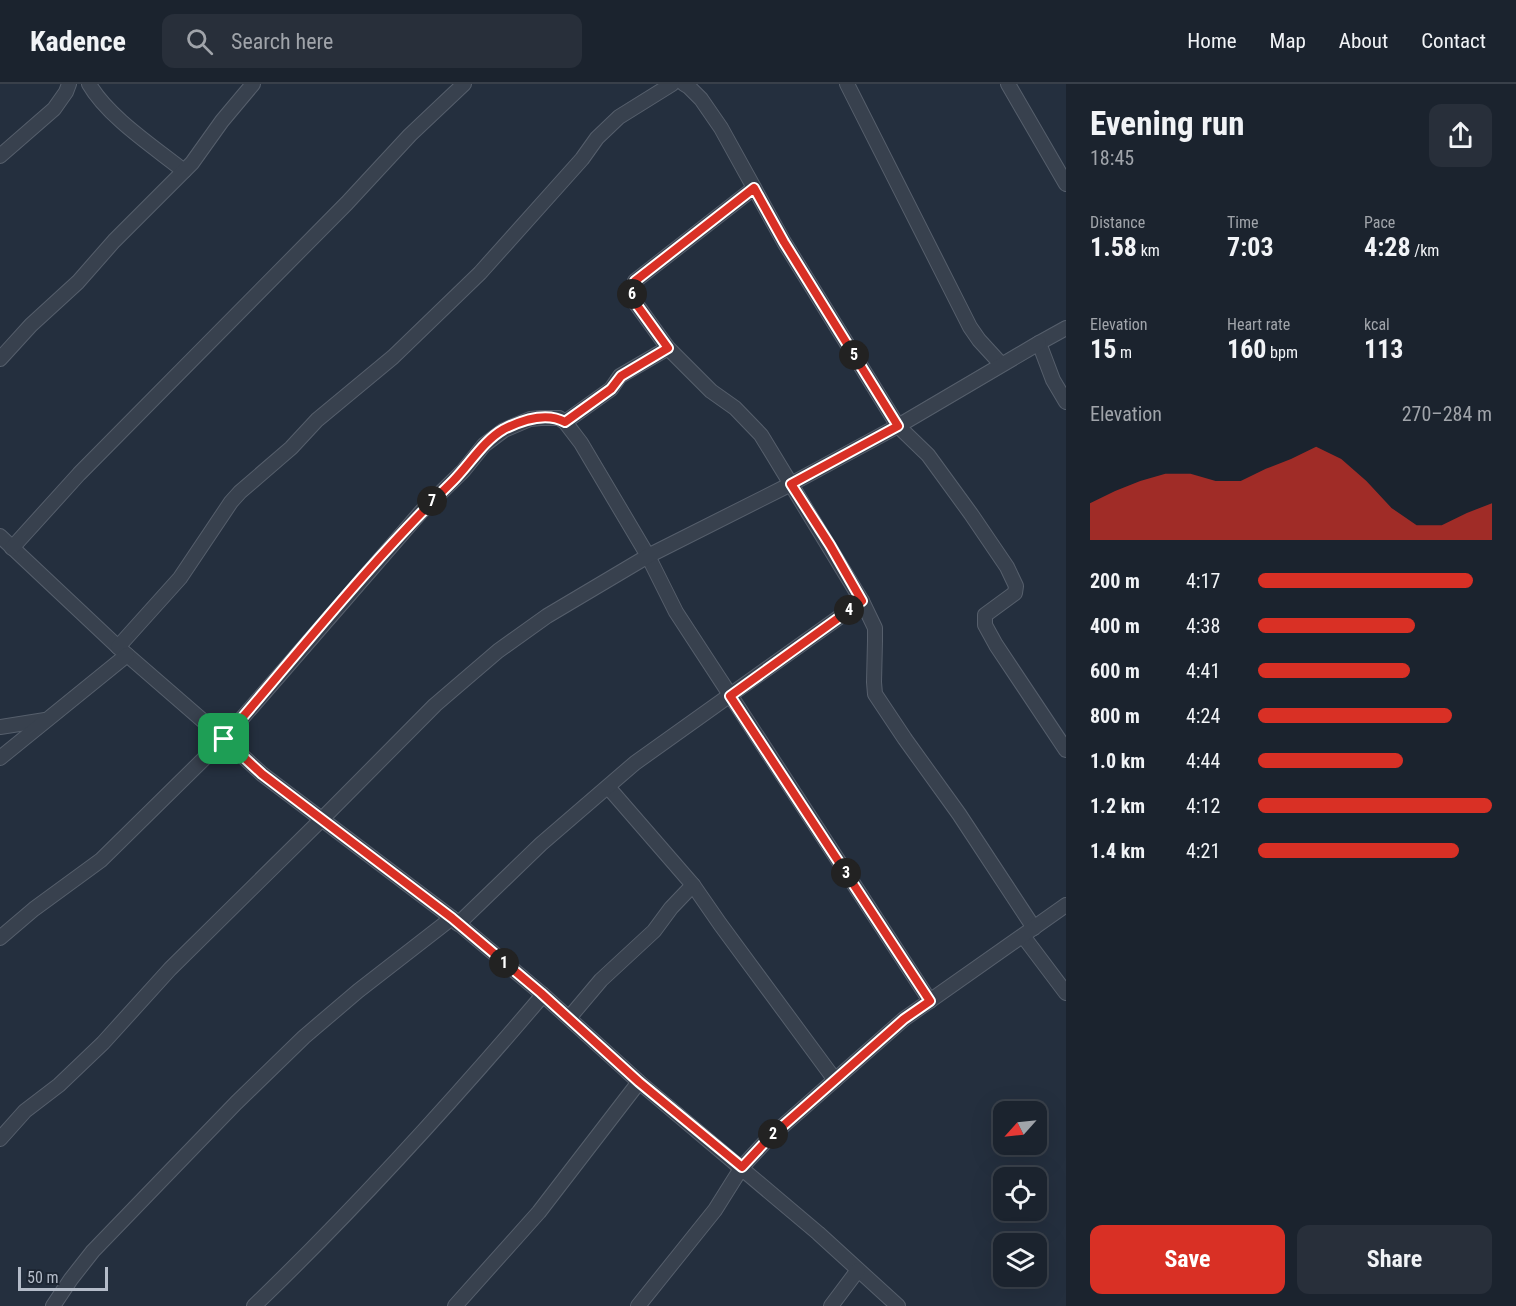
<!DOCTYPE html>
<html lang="en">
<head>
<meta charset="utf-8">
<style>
  :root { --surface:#1b232e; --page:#282f3a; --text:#f1f3f6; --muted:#a0a4aa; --line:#39404a; --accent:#d93025 }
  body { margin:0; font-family:"Roboto Condensed",sans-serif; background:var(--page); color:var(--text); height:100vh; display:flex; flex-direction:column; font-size:22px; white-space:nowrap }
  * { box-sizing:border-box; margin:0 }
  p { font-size:20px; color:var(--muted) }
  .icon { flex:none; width:33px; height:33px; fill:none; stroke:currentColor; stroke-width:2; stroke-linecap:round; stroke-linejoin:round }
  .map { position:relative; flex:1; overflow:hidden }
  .sheet { display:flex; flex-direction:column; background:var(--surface); width:450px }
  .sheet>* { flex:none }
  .needle { width:39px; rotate:243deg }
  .buttons { position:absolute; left:993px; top:1017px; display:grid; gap:12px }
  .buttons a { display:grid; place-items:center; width:54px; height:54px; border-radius:12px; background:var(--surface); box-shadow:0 6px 24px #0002,0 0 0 2px var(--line); font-size:30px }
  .scale { position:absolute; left:18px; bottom:15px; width:90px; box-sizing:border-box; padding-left:6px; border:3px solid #b4bcc9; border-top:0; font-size:16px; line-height:21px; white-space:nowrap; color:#b4bcc9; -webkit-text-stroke:4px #1d2633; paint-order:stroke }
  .pin { position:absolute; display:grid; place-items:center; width:51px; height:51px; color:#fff; margin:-26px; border-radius:12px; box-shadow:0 3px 9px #0006 }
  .km { position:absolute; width:30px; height:30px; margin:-15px; border-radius:50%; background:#222; color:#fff; font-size:16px; line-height:30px; text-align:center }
  .round { display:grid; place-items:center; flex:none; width:63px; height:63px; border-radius:12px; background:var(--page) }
  .overview { display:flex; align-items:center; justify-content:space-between; height:102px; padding:0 24px }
  h1 { font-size:33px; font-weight:700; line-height:45px }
  .metrics { display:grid; grid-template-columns:repeat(3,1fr); gap:9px; height:102px; padding:6px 24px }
  .metrics div { display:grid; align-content:center }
  .metrics b { font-size:26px; font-weight:700 }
  .metrics small { font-size:16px; font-weight:400 }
  .metrics p { font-size:16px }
  .chart { height:168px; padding:12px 24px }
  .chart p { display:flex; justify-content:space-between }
  .chart svg { width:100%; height:108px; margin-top:6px; fill:var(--accent); opacity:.7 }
  .cta { display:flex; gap:12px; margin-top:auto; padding:12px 24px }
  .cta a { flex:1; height:69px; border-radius:12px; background:var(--accent); color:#fff; font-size:24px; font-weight:700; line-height:69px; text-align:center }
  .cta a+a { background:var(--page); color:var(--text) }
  ul { padding:0 24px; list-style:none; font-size:20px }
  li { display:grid; grid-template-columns:96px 72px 1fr; align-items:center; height:45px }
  li i { height:15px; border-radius:8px; background:var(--accent) }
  header { display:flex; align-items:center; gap:36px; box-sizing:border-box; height:84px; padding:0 30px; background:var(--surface); border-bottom:2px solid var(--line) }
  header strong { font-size:28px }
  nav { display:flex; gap:33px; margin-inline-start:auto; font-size:21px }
  .search { width:420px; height:54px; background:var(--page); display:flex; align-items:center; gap:15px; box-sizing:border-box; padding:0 21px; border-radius:12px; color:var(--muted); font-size:22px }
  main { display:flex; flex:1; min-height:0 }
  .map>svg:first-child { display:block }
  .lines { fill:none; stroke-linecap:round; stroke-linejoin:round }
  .minor-casing { stroke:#565f6c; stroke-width:16 }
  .minor { stroke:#38414e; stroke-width:14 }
  .route-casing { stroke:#fff; stroke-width:12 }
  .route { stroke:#d93025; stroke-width:8 }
</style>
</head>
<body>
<header>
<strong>Kadence</strong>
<div class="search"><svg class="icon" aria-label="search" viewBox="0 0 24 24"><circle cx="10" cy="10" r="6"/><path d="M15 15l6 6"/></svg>Search here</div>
<nav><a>Home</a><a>Map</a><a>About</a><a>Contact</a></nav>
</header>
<main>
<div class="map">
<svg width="1066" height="1222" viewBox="0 0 1066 1222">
  <rect width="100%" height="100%" fill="#242f3e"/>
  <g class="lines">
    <defs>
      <g id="minor">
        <path d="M 89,0 C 108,33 154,63 184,87"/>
        <polyline points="684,0 689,3 701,15 721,44 784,158 898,342 928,371 971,430 1007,483 1016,502 1015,509 985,531 985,541 996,561 1066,666"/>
        <polyline points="847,0 970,243 979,256 1001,280"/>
        <polyline points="1008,0 1066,100"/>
        <polyline points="0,72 54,25 66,8 69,0"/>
        <polyline points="754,104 635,197 632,206 634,217 668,264 711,307 735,324 761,351 862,517"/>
        <polyline points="1066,244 1039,259 1053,296 1066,318"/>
        <polyline points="0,275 31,241 78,198 114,157 192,79 222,37 253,0"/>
        <polyline points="565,338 611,305 620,292 668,264"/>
        <polyline points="0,452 118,563 224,655 262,690 452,834 541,909 639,998 818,1149 898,1222"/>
        <polyline points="12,464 79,390 347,119 410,51 464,0"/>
        <polyline points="118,563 180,494 231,418 240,408 291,364 317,336 393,273 480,189 582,75 597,54 619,33 672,0"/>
        <polyline points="0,643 45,636"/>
        <polyline points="0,674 127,571"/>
        <polyline points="608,703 693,801 720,840 835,996"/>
        <polyline points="458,840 541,760 635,679 862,517 875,544 875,557 874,598 875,610 905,655 959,730 1034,844"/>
        <polyline points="1023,852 1066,909"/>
        <polyline points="0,854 34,825 101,776 224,655 421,428 463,387 484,361 504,346 530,335 541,334 559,334 565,338 581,359 648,472 676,528 930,917"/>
        <polyline points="569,934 601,896 654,847 671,824 693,801"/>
        <polyline points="0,1055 25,1027 59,1001 103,959 170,885 322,735 435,621 498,567 547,532 648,472 791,400 898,342 1039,259"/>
        <polyline points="53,1222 71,1195 93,1167 236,1019 304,953 358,907 452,834"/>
        <path d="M 254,1222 C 356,1124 451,1019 543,911"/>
        <polyline points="455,1222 539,1128 639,998"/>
        <polyline points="638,1222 715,1126 742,1083 768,1055 904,935 1066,821"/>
        <polyline points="831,1222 858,1186"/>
      </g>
    </defs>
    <use href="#minor" class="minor-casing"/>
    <use href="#minor" class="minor"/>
  </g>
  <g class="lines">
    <defs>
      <path id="route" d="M 754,104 L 784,158 L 898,342 L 791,400 L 830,461 L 862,517 L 730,612 L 930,917 L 904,935 L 835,996 L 768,1055 L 742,1083 L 639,998 L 541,909 L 452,834 L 262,690 L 224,655 C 299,568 371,477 453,397 C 470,380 483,357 504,345 C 522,336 547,328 565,338 L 611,305 L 621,292 L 668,264 L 634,217 L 632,206 L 635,197 Z"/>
    </defs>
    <use href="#route" class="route-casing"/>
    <use href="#route" class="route"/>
  </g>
</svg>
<div class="buttons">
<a><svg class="needle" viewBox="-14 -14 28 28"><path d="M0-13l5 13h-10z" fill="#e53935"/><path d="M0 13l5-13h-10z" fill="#a0a4aa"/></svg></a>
<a><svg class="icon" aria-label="locate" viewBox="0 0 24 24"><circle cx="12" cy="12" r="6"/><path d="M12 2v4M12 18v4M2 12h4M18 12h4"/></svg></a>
<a><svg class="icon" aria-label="layers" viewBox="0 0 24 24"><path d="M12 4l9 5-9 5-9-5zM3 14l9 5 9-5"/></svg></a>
</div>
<div class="scale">50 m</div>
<div class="pin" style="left:224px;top:655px;background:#1e9e55"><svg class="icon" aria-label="arrive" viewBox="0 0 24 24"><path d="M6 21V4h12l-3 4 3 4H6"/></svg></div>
<b class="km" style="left:504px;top:879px">1</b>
<b class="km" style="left:773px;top:1050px">2</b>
<b class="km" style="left:846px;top:789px">3</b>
<b class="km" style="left:849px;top:526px">4</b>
<b class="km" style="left:854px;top:271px">5</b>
<b class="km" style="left:632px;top:210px">6</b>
<b class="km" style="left:432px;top:417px">7</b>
</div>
<section class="sheet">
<div class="overview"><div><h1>Evening run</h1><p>18:45</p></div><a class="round"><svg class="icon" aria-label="share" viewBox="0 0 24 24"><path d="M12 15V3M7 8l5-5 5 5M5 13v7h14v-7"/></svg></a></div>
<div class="metrics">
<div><p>Distance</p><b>1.58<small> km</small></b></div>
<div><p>Time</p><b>7:03</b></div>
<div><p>Pace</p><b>4:28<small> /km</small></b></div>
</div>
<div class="metrics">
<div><p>Elevation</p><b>15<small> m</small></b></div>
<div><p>Heart rate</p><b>160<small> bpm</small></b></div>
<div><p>kcal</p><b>113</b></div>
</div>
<div class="chart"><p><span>Elevation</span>270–284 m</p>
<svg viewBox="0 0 160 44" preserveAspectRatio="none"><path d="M0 44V29L10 24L20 20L30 17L40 17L50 20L60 20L70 15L80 11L90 6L100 11L110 20L120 31L130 38L140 38L150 33L160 29V44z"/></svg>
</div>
<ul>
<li><b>200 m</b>4:17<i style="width:92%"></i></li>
<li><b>400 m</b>4:38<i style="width:67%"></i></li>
<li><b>600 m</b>4:41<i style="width:65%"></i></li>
<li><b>800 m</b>4:24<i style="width:83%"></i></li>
<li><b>1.0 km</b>4:44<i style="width:62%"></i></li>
<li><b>1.2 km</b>4:12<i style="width:100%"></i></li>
<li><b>1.4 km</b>4:21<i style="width:86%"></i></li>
</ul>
<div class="cta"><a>Save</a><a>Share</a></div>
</section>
</main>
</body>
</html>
